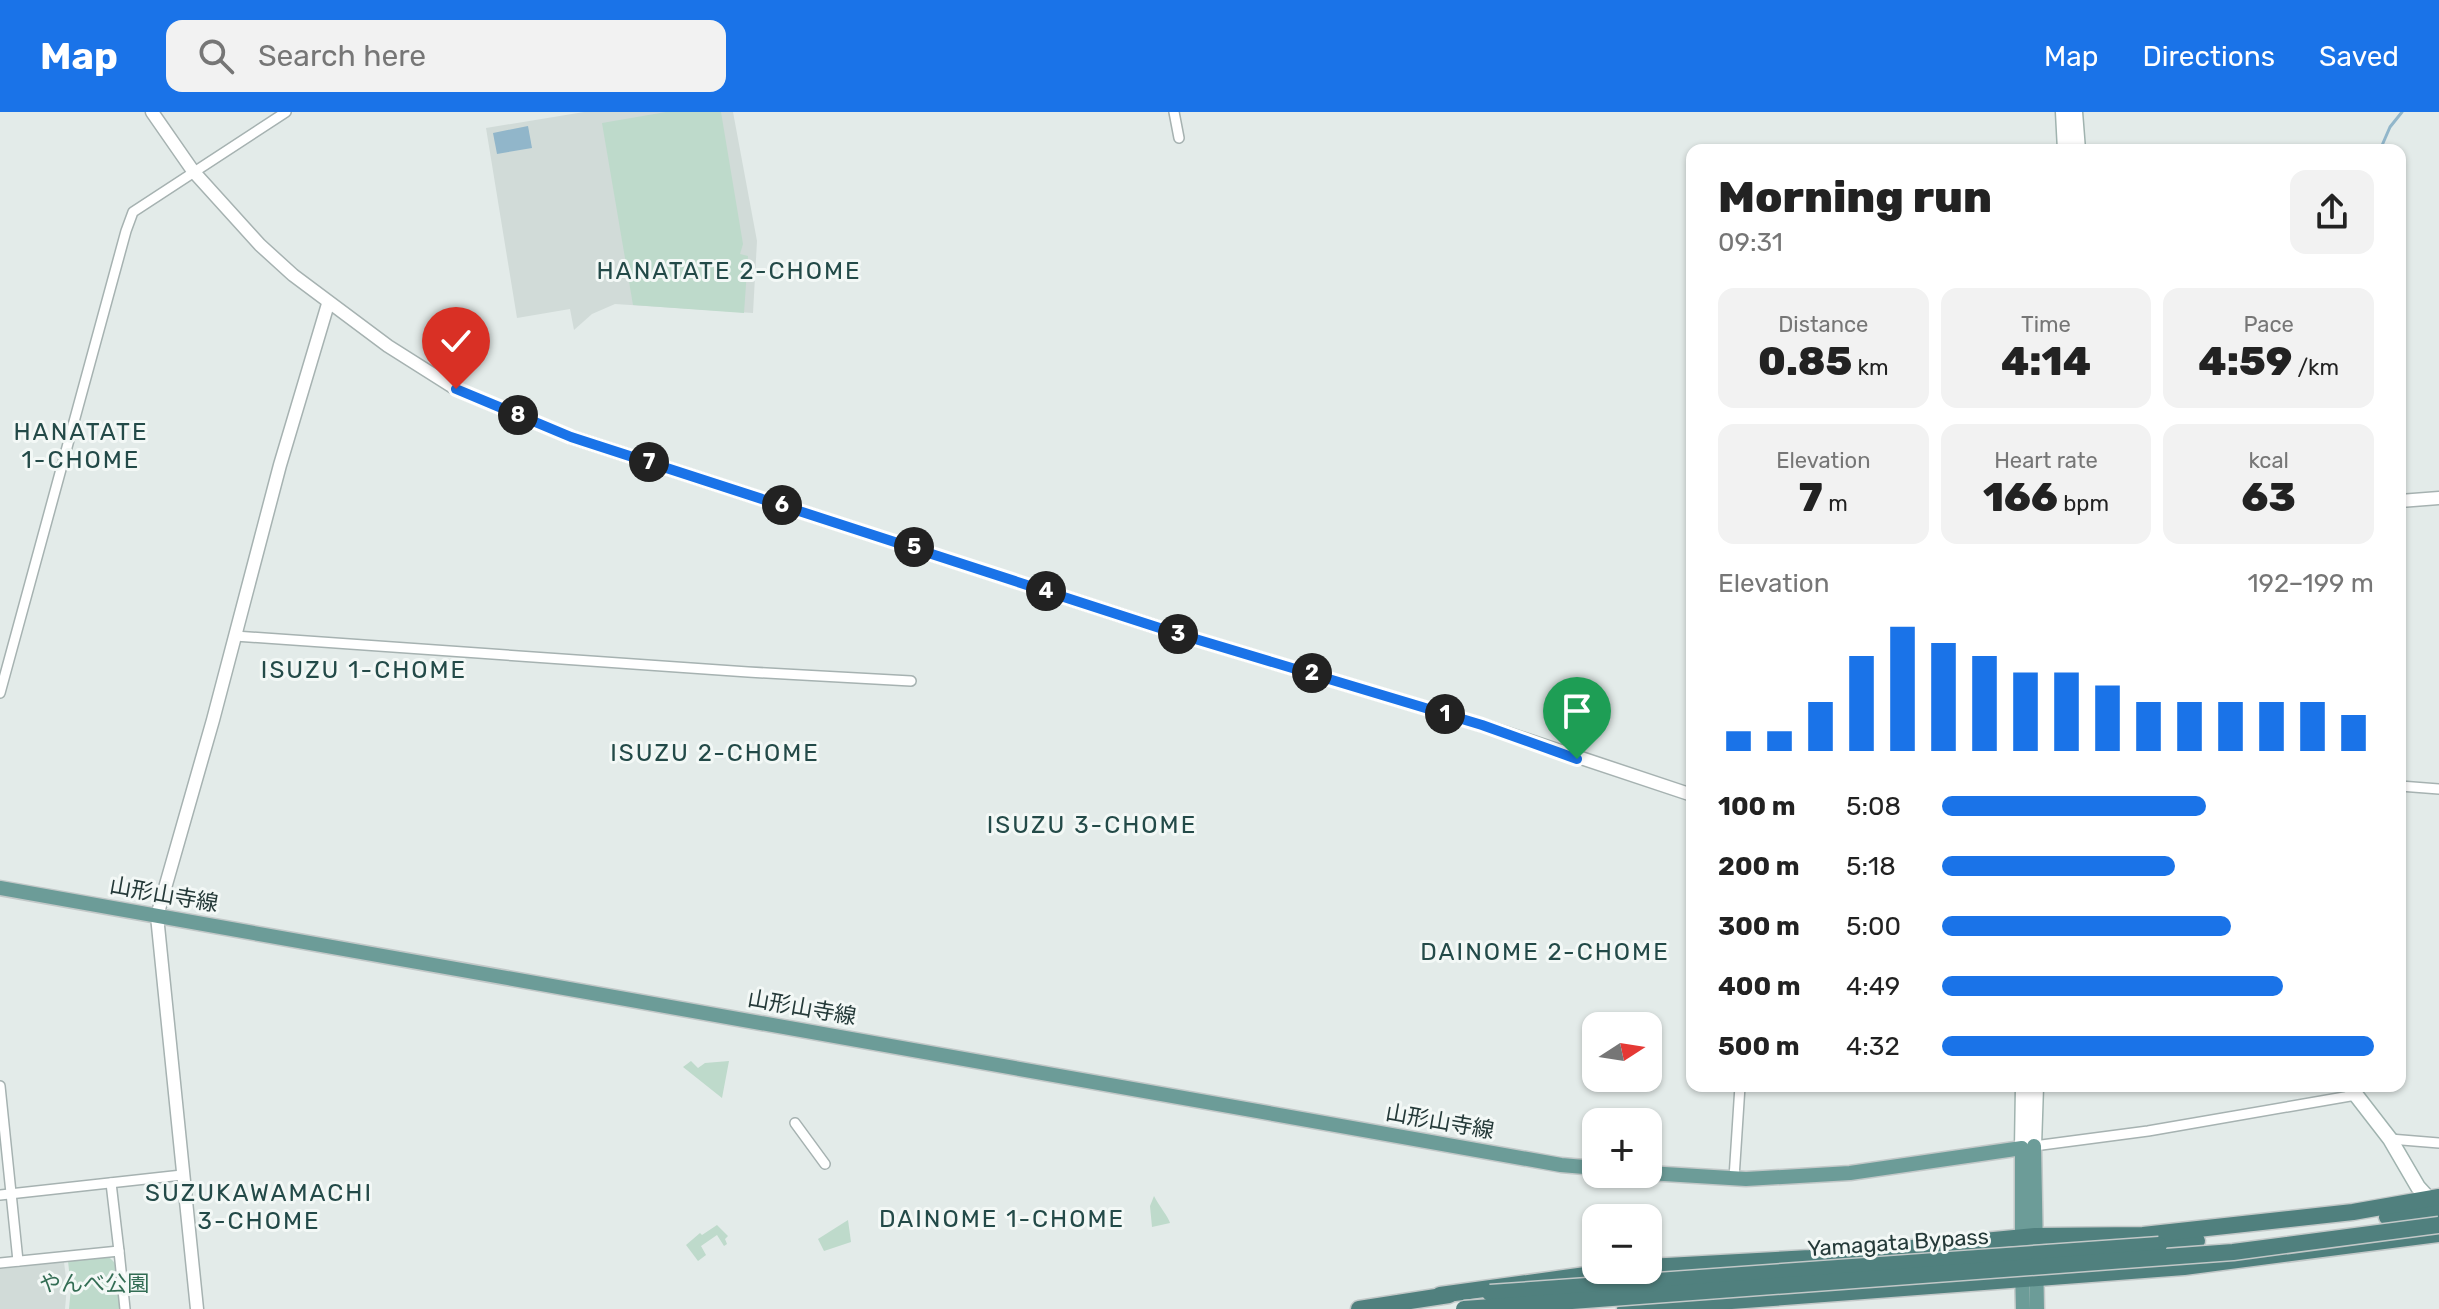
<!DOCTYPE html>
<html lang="en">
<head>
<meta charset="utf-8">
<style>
  :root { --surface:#fff; --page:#f2f2f2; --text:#222; --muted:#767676; --accent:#1a73e8 }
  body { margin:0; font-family:Rubik,"Noto Sans JP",sans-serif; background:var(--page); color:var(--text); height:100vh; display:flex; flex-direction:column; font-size:30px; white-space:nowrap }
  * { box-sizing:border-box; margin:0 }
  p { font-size:26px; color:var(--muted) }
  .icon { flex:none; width:44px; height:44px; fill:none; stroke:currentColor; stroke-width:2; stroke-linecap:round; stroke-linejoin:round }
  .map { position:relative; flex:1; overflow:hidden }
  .side { position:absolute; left:1686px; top:32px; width:720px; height:948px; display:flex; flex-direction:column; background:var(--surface); border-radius:16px; box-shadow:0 2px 6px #0004 }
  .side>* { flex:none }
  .needle { width:52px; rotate:78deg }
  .controls { position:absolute; left:1582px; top:900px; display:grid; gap:16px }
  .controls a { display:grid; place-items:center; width:80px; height:80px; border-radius:16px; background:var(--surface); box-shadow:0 2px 6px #0004; font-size:40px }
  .pin { position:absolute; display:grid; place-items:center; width:68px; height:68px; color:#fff; margin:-82px -34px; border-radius:50% 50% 50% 0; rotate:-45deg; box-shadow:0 0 8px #0007 }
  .pin .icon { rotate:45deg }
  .km { position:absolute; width:40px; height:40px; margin:-20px; border-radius:50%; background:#222; color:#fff; font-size:22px; line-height:40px; text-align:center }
  .round { display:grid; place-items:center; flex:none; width:84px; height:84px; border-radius:16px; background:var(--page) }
  .headline { display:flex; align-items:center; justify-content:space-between; height:136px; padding:0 32px }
  h1 { font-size:44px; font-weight:800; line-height:60px }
  .stats { display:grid; grid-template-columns:repeat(3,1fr); gap:12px; height:136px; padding:8px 32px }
  .stats div { display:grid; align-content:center; border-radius:16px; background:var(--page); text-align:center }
  .stats b { font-size:40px; font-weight:800 }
  .stats small { font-size:22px; font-weight:400 }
  .stats p { font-size:22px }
  .chart { height:224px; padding:16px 32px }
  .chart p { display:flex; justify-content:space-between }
  .chart svg { width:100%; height:144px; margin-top:8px; stroke:var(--accent); stroke-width:6 }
  ul { padding:0 32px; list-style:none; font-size:26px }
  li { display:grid; grid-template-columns:128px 96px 1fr; align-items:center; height:60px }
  li i { height:20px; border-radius:10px; background:var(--accent) }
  header { display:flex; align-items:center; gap:48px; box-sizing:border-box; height:112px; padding:0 40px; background:var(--accent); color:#fff }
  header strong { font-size:38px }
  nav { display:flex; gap:44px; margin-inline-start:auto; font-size:28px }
  .search { width:560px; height:72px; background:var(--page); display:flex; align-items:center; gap:20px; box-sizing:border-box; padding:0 28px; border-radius:16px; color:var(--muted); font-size:30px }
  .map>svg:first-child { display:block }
  .built { fill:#d1dbd8 }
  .green { fill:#bedacb }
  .water { fill:#91b6ca }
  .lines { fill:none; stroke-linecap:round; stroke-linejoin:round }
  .stream { stroke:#91b6ca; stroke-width:3 }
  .minor-casing { stroke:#a6b2b1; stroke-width:12 }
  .tertiary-casing { stroke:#a6b2b1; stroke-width:15 }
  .secondary-casing { stroke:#a0b3af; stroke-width:17 }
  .primary-casing { stroke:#c2c8c8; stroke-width:17 }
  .trunk-casing { stroke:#c2c8c8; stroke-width:19 }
  .minor { stroke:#fff; stroke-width:9 }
  .tertiary { stroke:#fff; stroke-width:12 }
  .secondary { stroke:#fff; stroke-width:14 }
  .primary { stroke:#6c9c98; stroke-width:14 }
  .trunk { stroke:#50807e; stroke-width:16 }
  .trunk-bridge-casing { stroke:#c2c8c8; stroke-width:19; stroke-linecap:butt }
  .trunk-bridge { stroke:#50807e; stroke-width:16 }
  .route-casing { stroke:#fff; stroke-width:16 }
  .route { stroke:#1a73e8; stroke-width:10 }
  .labels { text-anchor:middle; stroke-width:6; stroke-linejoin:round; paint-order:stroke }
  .street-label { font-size:22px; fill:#253a39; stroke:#f3f8f6 }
  .park-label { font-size:22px; fill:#336d54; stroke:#f3f8f6 }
  .neighbourhood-label { font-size:24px; letter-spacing:2px; fill:#234a48; stroke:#f3f8f6 }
</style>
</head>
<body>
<header>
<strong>Map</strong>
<div class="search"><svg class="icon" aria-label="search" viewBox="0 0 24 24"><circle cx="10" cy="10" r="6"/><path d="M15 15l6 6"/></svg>Search here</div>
<nav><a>Map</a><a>Directions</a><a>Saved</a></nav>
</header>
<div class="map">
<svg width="2439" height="1197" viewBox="0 0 2439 1197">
  <rect width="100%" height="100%" fill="#e3ebe9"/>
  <g class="built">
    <polygon points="584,0 733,0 757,129 753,201 615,192 592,202 574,218 570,197 517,206 486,16"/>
    <polygon points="64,1150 67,1174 65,1197 0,1197 0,1157"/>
  </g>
  <g class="green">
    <polygon points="666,0 721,0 743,132 740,142 748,144 744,201 633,193 602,11"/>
    <polygon points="691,949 698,956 705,951 729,949 722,986 683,955"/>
    <path d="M 1154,1084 C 1158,1092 1169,1106 1170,1111 L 1152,1115 L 1150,1094 Z"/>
    <polygon points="848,1108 851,1130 824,1139 818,1127"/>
    <polygon points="717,1113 728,1124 725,1127 727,1132 724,1134 717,1123 701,1134 706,1143 698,1149 686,1133 700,1121 702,1123"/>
    <polygon points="109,1145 116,1152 121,1197 69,1197 71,1176 68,1149"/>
  </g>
  <polygon class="water" points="528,14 532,36 497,42 493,21"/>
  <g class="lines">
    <polyline class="stream" points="2380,38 2390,15 2402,0"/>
    <defs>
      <g id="minor">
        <polyline points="1174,0 1179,26"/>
        <polyline points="235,524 748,560 911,569"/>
        <polyline points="0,581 126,119 133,100 286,0"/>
        <polyline points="2400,674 2439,677"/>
        <polyline points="0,974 18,1149"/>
        <polyline points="795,1011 825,1052"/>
        <polyline points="2390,1027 2439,1031"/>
        <polyline points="2034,1034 2148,1019 2356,983"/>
        <polyline points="1734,1066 1740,974"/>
        <polyline points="111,1071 119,1139"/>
        <polyline points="0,1083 182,1063"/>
        <polyline points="0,1151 119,1139 125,1197"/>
      </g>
      <g id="tertiary">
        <polyline points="152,0 193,59 260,133 293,163 388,234 456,277 571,325 1172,520 1482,613 1692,683"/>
        <polyline points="2400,389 2439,386"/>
        <polyline points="197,1197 157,804 213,608 280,353 328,192"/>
      </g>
      <g id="secondary">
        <polyline points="2063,0 2065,38"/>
        <polyline points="2075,0 2078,38"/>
        <polyline points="2349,974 2390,1027 2418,1075 2429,1087"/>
        <polyline points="2034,1034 2036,974"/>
        <polyline points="2022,1036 2023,974"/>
      </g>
      <g id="primary">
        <polyline points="0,776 1561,1053 1596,1056"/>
        <polyline points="2034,1034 2037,1197"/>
        <polyline points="1648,1061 1746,1067 1850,1061 2022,1036 2022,1135"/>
        <polyline points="2022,1156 2023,1197"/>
      </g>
      <g id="trunk">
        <polyline points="2387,1105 2439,1097"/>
        <polyline points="2159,1133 2197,1129"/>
        <polyline points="1648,1155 1810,1146 2035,1124 2143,1123 2353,1100 2439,1085"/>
        <polyline points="1440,1183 1622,1158"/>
        <polyline points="1359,1197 1449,1183"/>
        <polyline points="1625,1197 2184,1155 2439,1122"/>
      </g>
    </defs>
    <use href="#minor" class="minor-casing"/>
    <use href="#tertiary" class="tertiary-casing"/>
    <use href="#secondary" class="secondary-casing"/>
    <use href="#primary" class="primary-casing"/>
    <use href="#trunk" class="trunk-casing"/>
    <use href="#minor" class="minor"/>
    <use href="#tertiary" class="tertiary"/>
    <use href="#secondary" class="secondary"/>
    <use href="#primary" class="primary"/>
    <use href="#trunk" class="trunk"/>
    <defs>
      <g id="trunk-bridge">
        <polyline points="1490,1181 2159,1133"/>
        <polyline points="1464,1197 2233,1140 2439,1113"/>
      </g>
    </defs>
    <use href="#trunk-bridge" class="trunk-bridge-casing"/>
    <use href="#trunk-bridge" class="trunk-bridge"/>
  </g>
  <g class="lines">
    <defs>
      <polyline id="route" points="456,277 571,325 1172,520 1482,613 1577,647"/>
    </defs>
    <use href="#route" class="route-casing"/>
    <use href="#route" class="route"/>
  </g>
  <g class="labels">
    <g class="street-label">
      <text transform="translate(164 782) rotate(10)" y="8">山形山寺線</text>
      <text transform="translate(802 895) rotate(10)" y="8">山形山寺線</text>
      <text transform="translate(1440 1009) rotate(10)" y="8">山形山寺線</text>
      <text transform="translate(1898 1130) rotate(-4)" y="8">Yamagata Bypass</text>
    </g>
    <g class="park-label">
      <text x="94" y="1179">やんべ公園</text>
    </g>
    <g class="neighbourhood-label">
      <text x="729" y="167">HANATATE 2-CHOME</text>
      <text x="81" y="328">HANATATE<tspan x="81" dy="28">1-CHOME</tspan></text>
      <text x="364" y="566">ISUZU 1-CHOME</text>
      <text x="715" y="649">ISUZU 2-CHOME</text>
      <text x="1092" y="721">ISUZU 3-CHOME</text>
      <text x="1545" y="848">DAINOME 2-CHOME</text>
      <text x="259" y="1089">SUZUKAWAMACHI<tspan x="259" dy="28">3-CHOME</tspan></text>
      <text x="1002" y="1115">DAINOME 1-CHOME</text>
    </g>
  </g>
</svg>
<div class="controls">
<a><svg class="needle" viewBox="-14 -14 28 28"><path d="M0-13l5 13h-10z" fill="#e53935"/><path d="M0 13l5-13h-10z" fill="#767676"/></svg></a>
<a>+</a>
<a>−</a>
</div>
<div class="pin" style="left:1577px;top:647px;background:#1e9e55"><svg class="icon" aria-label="arrive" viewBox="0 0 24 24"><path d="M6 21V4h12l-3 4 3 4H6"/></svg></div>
<div class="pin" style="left:456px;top:277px;background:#d93025"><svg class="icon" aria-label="check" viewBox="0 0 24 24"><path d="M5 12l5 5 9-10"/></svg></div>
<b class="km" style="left:1445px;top:602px">1</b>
<b class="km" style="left:1312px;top:561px">2</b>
<b class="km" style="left:1178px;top:522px">3</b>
<b class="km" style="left:1046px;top:479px">4</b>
<b class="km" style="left:914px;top:435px">5</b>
<b class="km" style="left:782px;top:393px">6</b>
<b class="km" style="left:649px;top:350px">7</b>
<b class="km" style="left:518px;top:303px">8</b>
<section class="side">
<div class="headline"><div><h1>Morning run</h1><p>09:31</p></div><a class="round"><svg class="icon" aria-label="share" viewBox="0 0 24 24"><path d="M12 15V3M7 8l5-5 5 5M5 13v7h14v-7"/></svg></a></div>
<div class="stats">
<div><p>Distance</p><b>0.85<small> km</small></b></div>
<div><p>Time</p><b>4:14</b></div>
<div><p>Pace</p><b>4:59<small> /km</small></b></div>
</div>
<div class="stats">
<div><p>Elevation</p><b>7<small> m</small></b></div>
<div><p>Heart rate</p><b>166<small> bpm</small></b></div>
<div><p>kcal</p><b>63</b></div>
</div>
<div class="chart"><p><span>Elevation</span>192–199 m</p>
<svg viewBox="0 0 160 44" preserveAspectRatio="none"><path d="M5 44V38M15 44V38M25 44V29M35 44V15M45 44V6M55 44V11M65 44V15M75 44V20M85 44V20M95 44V24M105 44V29M115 44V29M125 44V29M135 44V29M145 44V29M155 44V33"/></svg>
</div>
<ul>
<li><b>100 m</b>5:08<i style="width:61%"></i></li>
<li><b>200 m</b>5:18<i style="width:54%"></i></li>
<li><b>300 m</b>5:00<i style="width:67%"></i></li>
<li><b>400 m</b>4:49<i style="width:79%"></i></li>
<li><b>500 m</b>4:32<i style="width:100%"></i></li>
</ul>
</section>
</div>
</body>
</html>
